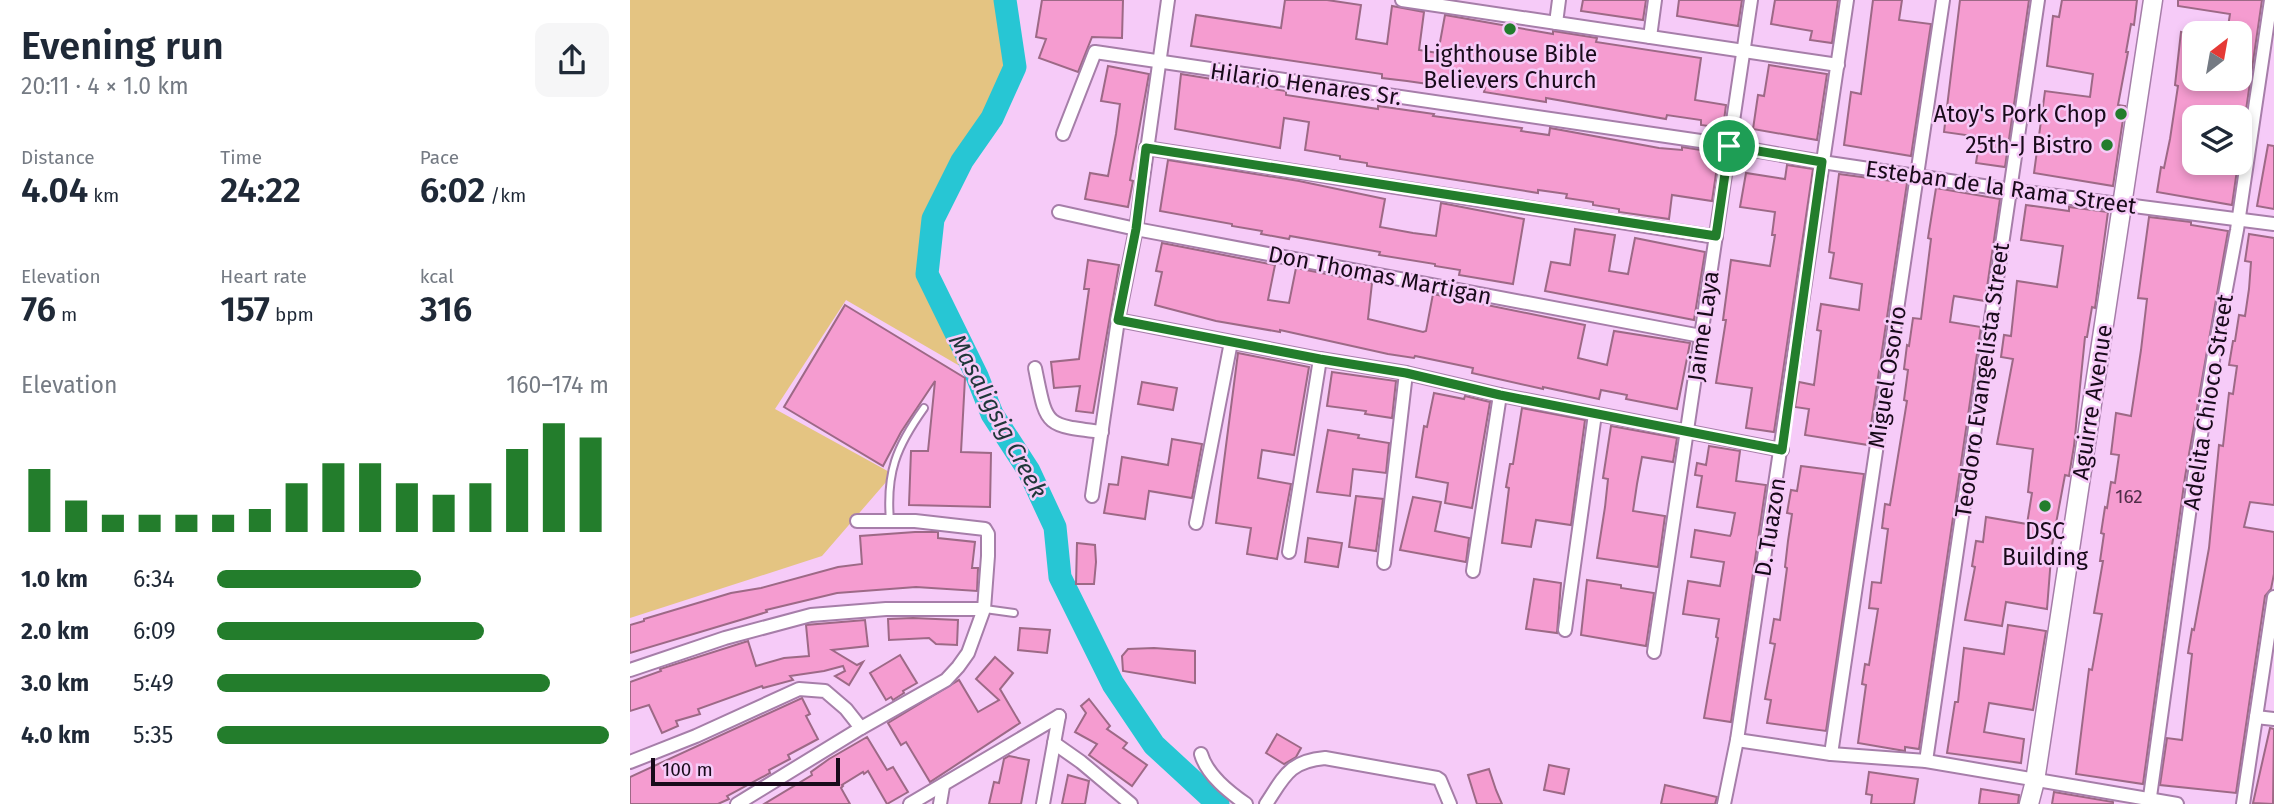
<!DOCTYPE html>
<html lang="en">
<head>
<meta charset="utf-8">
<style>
  :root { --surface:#fff; --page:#f6f6f7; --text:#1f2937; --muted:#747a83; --accent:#237d2c }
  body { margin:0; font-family:"Fira Sans",sans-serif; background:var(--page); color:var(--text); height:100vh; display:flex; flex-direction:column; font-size:26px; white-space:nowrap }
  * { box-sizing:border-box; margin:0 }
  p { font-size:23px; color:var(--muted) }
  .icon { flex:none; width:38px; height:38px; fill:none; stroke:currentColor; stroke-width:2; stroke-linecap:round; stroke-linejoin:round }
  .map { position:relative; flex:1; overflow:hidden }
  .panel { display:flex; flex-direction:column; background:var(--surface); width:630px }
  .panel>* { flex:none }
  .needle { width:46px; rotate:31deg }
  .tools { position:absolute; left:1552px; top:21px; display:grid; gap:14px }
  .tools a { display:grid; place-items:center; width:70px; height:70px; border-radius:14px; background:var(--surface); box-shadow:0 4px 10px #0003; font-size:35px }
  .scale { position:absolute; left:21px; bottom:18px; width:189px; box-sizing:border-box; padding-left:7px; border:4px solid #180a1a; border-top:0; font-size:19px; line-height:24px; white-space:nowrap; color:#180a1a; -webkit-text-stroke:5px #f6cbf8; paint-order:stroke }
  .pin { position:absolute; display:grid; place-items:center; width:60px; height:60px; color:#fff; margin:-30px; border:4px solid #fff; border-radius:50%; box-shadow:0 2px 7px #0007 }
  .round { display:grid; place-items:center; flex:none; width:74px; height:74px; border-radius:14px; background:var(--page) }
  .overview { display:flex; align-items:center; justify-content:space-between; height:119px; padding:0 21px }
  h1 { font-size:38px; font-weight:600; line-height:52px }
  .stats { display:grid; grid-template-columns:repeat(3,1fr); gap:10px; height:119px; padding:7px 21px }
  .stats div { display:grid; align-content:center }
  .stats b { font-size:35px; font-weight:600 }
  .stats small { font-size:19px; font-weight:400 }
  .stats p { font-size:19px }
  .chart { height:196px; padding:14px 21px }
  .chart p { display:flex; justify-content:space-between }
  .chart svg { width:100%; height:126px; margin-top:7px; stroke:var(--accent); stroke-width:6 }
  ul { padding:0 21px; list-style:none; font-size:23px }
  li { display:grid; grid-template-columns:112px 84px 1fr; align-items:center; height:52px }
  li i { height:18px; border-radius:9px; background:var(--accent) }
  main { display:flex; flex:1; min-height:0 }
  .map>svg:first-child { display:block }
  .green { fill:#e4c482 }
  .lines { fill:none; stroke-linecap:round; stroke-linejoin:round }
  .river { stroke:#27c6d4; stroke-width:23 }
  .building { fill:#f59cd0; stroke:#9d6986; stroke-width:2 }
  .lane-casing { stroke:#a67ea9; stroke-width:10 }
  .street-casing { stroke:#a67ea9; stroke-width:16 }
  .secondary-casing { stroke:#a67ea9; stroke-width:21 }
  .lane { stroke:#fff; stroke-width:6 }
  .street { stroke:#fff; stroke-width:12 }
  .secondary { stroke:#fff; stroke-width:18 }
  .route-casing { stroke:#fff; stroke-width:14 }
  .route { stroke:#237d2c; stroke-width:9 }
  .poi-dot { fill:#237d2c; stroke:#f6cbf8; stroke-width:2.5 }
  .labels { text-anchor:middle; stroke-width:5; stroke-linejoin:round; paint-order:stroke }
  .number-label { font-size:19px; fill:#4f2e48 }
  .poi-label { font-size:23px; fill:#180a1a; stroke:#f6cbf8 }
  .street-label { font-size:23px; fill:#180a1a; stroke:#f6cbf8 }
  .water-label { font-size:24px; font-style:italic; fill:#1e3739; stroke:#f6cbf8 }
</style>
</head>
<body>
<main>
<section class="panel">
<div class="overview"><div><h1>Evening run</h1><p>20:11 · 4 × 1.0 km</p></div><a class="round"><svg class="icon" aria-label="share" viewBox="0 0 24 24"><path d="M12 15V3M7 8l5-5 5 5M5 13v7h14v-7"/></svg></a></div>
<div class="stats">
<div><p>Distance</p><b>4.04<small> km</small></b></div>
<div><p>Time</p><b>24:22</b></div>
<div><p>Pace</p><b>6:02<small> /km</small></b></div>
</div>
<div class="stats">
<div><p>Elevation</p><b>76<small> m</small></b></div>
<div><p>Heart rate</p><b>157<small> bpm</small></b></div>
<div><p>kcal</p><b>316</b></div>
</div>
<div class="chart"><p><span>Elevation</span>160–174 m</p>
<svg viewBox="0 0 160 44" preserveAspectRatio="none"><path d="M5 44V22M15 44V33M25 44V38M35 44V38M45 44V38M55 44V38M65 44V36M75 44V27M85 44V20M95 44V20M105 44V27M115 44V31M125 44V27M135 44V15M145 44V6M155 44V11"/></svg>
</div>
<ul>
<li><b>1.0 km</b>6:34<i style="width:52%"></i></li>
<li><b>2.0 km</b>6:09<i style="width:68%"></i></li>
<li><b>3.0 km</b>5:49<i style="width:85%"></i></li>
<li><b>4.0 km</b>5:35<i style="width:100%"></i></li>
</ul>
</section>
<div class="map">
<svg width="1644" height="804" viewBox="0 0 1644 804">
  <rect width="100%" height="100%" fill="#f6cbf8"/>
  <polygon class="green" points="0,0 375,0 385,67 362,118 332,161 303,219 297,274 347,376 216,300 145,409 263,474 192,556 0,618"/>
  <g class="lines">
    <polyline class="river" points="375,0 385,67 362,118 332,161 303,219 297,274 347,376 362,414 399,471 425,527 430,577 483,684 524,745 588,804"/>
  </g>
  <g class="building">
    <polygon points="412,0 493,0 492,38 462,37 448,72 409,58 416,39 406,37"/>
    <polygon points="655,0 697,0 731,5 726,39 757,44 762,6 794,12 789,50 808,53 815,15 923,34 923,31 967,38 966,42 1071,58 1065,100 1096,105 1093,128 1071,125 1071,120 1037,115 1036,119 916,98 916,102 854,92 855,88 826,84 826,88 777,81 752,78 752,74 561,46 566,15 651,28"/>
    <polygon points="953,0 1016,0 1013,20 951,11"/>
    <polygon points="1049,0 1112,0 1108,26 1047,16"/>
    <polygon points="1145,0 1208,0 1202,43 1180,40 1182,31 1141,24"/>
    <polygon points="1243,0 1272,0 1269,20 1301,24 1281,156 1214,145 1221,92 1231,94"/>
    <polygon points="1330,0 1399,0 1375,167 1346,163 1350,137 1314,132"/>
    <polygon points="1432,0 1507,0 1504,25 1501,24 1496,52 1498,52 1488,105 1495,106 1483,186 1404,173 1415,91 1460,97 1463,74 1417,66 1423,16 1429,17"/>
    <polygon points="1548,0 1632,0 1615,117 1564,117 1564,163 1608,163 1602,205 1527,192 1531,167 1534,168 1540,139 1548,86 1545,85 1551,32 1564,34 1564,79 1610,79 1610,33 1597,33 1600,14 1548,6"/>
    <polygon points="1139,65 1197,74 1187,140 1123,129 1128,95 1134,96"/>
    <polygon points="478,66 519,74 500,180 503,181 498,207 455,199 460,173 478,176 486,134 490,104 471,101"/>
    <polygon points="551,74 656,91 656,95 748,109 748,106 804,114 803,116 892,128 891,131 919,135 920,128 1029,148 1052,150 1052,147 1089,153 1082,201 1042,195 1039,219 989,212 989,209 963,205 963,202 936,198 937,194 908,190 908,193 737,166 737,163 710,159 710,156 675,150 679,122 654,118 650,148 545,129"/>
    <polygon points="1638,145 1644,146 1644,209 1627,206"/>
    <polygon points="538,160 669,181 755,199 750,227 783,233 806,236 811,203 894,219 883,284 829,275 830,270 805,266 805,264 749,255 750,252 660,236 659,239 631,234 632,231 602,226 602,224 530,211"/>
    <polygon points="1157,165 1183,169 1144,432 1116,428 1122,388 1086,383 1096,320 1093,320 1101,260 1140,266 1145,235 1142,235 1145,212 1110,207 1116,173 1155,179"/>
    <polygon points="1209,174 1277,183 1238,445 1175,435 1179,409 1165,407 1169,382 1184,385 1191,331 1187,330 1191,304 1229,310 1232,284 1200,278 1204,253 1199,252"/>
    <polygon points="1306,188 1370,199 1355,301 1324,296 1323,301 1320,322 1351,327 1289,749 1275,747 1275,751 1228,743 1236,685 1232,684 1235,664 1239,665 1248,609 1239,608 1242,582 1251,583 1258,529 1252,528 1255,504 1260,505 1277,401 1274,400 1278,370 1274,369 1277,345 1279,346 1283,318 1291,319 1301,239 1298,238"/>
    <polygon points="1396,205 1439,211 1439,207 1478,212 1465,308 1462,307 1457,337 1455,337 1444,446 1439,476 1435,475 1422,545 1417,609 1376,602 1372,626 1335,620 1345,567 1342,566 1346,541 1353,542 1356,517 1397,524 1402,493 1398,492 1403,449 1367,444 1383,359 1371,357 1374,335 1381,336 1387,281 1427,287 1433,246 1391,240"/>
    <polygon points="1519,217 1561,222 1561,225 1598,231 1555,477 1513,784 1446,774 1459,669 1462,670 1472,614 1464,613 1473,561 1470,561 1474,534 1471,533 1475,507 1477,508 1481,482 1485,483 1489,455 1481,454 1486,413 1501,416 1511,350 1517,299 1508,298"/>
    <polygon points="945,229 985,235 979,271 998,274 1005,238 1075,252 1064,320 915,291 921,262 940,265"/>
    <polygon points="1619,234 1644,238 1644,505 1620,502 1614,527 1644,532 1644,574 1641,589 1635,596 1606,793 1530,785 1537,738 1552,740 1562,654 1558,653 1562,629 1564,630 1579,548 1589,445 1593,446 1599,393 1603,394 1607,366 1599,365 1603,341 1605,341 1609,315 1615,316 1619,289 1621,262 1615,261"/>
    <polygon points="532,243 645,265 638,300 659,303 666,268 742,283 738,319 793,332 796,331 803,294 955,325 948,358 977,365 984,331 1060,343 1047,409 996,399 997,395 971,390 969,399 913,387 913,389 842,373 843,368 785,356 784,358 758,354 650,330 650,332 586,321 525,305 532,272 526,271"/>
    <polygon points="458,260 489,265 463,413 446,411 450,386 424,388 421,362 449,359 459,289 454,289"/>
    <polygon points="215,305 335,378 331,452 361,453 360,507 279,505 281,451 298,451 305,381 271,432 253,466 154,407"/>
    <polygon points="608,353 679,367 664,455 632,450 628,478 661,484 647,559 617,554 621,528 586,523"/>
    <polygon points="702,372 766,381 762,418 735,414 736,411 697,406"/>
    <polygon points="512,382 547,388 543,410 508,404"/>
    <polygon points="804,393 834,399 835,396 860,402 842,508 815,503 818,483 786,477 794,426 797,427"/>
    <polygon points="892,408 955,420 941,525 906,520 901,547 872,543 879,488 876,487 880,464 883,464"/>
    <polygon points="981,426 1047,438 1043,462 1012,457 1007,484 1003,511 1035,516 1028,567 967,558 975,507 978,479 973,478"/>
    <polygon points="698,430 729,435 728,438 759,443 756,473 723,469 720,496 687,492"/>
    <polygon points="542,439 572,444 562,498 519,491 515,519 474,513 479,484 488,485 492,457 538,465"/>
    <polygon points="1079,446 1110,451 1106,481 1136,485 1101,722 1074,718 1088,638 1086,637 1089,619 1053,614 1058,581 1090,586 1094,562 1061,557 1065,530 1100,536 1101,534 1105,513 1067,507 1072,476 1065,475 1067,463 1076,465"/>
    <polygon points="1171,466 1234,474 1196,731 1137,723 1141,700 1135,699 1145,644 1140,643 1144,619 1150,620 1157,568 1155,567 1158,541 1162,514 1157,513 1161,490 1167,491"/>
    <polygon points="726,496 753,499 746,551 719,547"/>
    <polygon points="783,497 811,502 805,531 839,538 836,562 770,550"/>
    <polygon points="285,532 308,532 308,538 345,542 342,568 348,568 347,591 286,587 207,593 136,610 137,612 0,653 0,625 14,621 14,619 101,593 131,588 208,567 232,564 230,536"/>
    <polygon points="678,538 712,543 708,567 675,562"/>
    <polygon points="447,543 465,545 466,562 464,584 446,584"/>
    <polygon points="904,579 931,583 927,633 896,629"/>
    <polygon points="957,580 991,585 991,588 1024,593 1016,646 951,635"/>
    <polygon points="283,618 328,620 327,645 306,644 299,638 259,640 258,619"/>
    <polygon points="235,620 238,646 202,650 227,665 233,662 219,685 205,676 215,671 213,666 194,671 160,676 163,680 133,688 132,686 68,709 70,714 46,721 48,726 32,733 19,705 0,711 0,682 31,671 30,669 118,641 126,666 154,658 179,656 176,625"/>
    <polygon points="1378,625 1416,631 1403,710 1359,703 1354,732 1394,739 1391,763 1317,753 1325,702 1328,702 1334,648 1374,654"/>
    <polygon points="390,628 420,630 417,653 388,650"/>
    <polygon points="524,648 565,651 565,683 493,671 492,656 498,649"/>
    <polygon points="270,655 287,683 273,691 274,693 263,700 261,697 256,700 240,673"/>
    <polygon points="365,657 383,673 370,689 390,723 300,782 276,742 271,745 258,723 329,680 348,712 369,700 346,679"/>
    <polygon points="172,698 180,714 176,716 188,739 158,755 160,759 139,770 140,773 97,796 99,799 88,804 0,804 0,777"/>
    <polygon points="459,699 480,726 477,729 497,743 493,748 517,765 502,786 459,755 467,744 445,732 456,713 451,706"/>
    <polygon points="1640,728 1644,729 1643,804 1623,803"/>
    <polygon points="647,734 671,748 666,757 654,764 636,753"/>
    <polygon points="237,737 257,770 263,767 278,792 257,804 238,771 234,774 233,772 212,785 213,786 211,788 220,804 134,804 182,775 181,772 199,759"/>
    <polygon points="379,756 399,760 391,804 359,804 364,782 369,783 374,759"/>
    <polygon points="919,765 939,769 934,794 914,790"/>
    <polygon points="859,769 866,790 872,804 847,804 838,775"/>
    <polygon points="1239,772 1288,779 1284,804 1241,804 1242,795 1236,794"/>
    <polygon points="438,775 459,781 455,804 432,804"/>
    <polygon points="1035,785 1087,797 1085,804 1031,804"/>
    <polygon points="1351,789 1389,795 1388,804 1349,804"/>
    <polygon points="1424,792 1483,802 1483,804 1422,804"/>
  </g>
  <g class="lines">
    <defs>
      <g id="lane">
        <path d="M 260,521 C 256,473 266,447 294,408"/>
        <polyline points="355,609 384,613"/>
      </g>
      <g id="street">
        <polyline points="772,0 1208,65"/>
        <polyline points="926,23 929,0"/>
        <polyline points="1020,37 1025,0"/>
        <polyline points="433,134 465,52 1084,143 1192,162 1380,190 1644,224"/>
        <polyline points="516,148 1086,237"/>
        <polyline points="429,212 506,229 1071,336"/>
        <polyline points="488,320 690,359 776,373 870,395 1152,450"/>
        <path d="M 405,368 C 417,426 413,425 472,432"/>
        <polyline points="462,496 488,320 506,229 538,0"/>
        <polyline points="566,523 601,342"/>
        <polyline points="659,552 690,359"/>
        <polyline points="754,563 776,373"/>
        <polyline points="843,571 870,395"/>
        <polyline points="935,630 965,414"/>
        <polyline points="1024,652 1121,0"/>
        <polyline points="0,670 95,638 181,615 256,609 354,609"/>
        <polyline points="1626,717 1644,719"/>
        <polyline points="1107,740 1201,754 1296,761 1547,804"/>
        <polyline points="424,743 451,762 501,804"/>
        <path d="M 571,754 C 577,775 599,792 616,804"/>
        <polyline points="1201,754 1313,0"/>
        <polyline points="1296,761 1408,0"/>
        <polyline points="0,762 66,736 169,689 195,691 216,709 231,728"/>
        <polyline points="107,804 231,728 316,680 328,667 338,653 354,609 358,556 358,534 355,529 285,521 227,521"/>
        <polyline points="280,804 429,716"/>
        <polyline points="310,804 313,786"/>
        <polyline points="413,804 429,716"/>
        <path d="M 636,804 C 654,777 659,761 695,758 L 807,778 L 810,780 L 820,804"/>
        <polyline points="1094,804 1107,740 1217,0"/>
        <polyline points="1519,804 1564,478 1585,348 1607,230 1641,0"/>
        <polyline points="1613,804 1644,597"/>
      </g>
      <polyline id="secondary" points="1399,804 1405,781 1523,0"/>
    </defs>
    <use href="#lane" class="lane-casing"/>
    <use href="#street" class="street-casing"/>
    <use href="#secondary" class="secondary-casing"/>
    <use href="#lane" class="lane"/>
    <use href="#street" class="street"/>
    <use href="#secondary" class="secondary"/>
  </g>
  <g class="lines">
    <defs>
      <polygon id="route" points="1099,146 1192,162 1152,450 870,395 776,373 690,359 488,320 506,229 516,148 1086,236"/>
    </defs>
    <use href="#route" class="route-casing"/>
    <use href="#route" class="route"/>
  </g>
  <g class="poi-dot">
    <circle cx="880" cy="29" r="7"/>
    <circle cx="1491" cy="114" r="7"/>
    <circle cx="1477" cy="145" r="7"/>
    <circle cx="1415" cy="506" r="7"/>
  </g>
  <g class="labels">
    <g class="number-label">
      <text x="1499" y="503">162</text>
    </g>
    <g class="poi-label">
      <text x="880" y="62">Lighthouse Bible<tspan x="880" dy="26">Believers Church</tspan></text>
      <text x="1477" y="122" text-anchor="end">Atoy's Pork Chop</text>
      <text x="1463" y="153" text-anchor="end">25th-J Bistro</text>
      <text x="1415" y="539">DSC<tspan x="1415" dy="26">Building</tspan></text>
    </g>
    <g class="street-label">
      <text transform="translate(676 84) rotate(8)" y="8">Hilario Henares Sr.</text>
      <text transform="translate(1371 187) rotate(8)" y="8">Esteban de la Rama Street</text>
      <text transform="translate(750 275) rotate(11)" y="8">Don Thomas Martigan</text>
      <text transform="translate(1073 326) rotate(-82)" y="8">Jaime Laya</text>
      <text transform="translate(1257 377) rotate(-81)" y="8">Miguel Osorio</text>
      <text transform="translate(1352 380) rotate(-82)" y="8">Teodoro Evangelista Street</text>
      <text transform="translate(1462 402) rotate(-81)" y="8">Aguirre Avenue</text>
      <text transform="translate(1578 402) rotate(-81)" y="8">Adelita Chioco Street</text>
      <text transform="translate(1140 527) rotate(-81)" y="8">D. Tuazon</text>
    </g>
    <g class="water-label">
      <text transform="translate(368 416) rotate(62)" y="8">Masaligsig Creek</text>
    </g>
  </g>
</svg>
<div class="tools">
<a><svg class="needle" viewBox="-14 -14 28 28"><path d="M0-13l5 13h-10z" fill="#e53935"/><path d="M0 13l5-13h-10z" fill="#747a83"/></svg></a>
<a><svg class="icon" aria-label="layers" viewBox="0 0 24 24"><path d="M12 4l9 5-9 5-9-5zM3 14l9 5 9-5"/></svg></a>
</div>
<div class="scale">100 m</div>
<div class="pin" style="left:1099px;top:146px;background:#1e9e55"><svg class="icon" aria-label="arrive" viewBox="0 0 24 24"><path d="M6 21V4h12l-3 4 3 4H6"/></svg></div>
</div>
</main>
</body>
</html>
